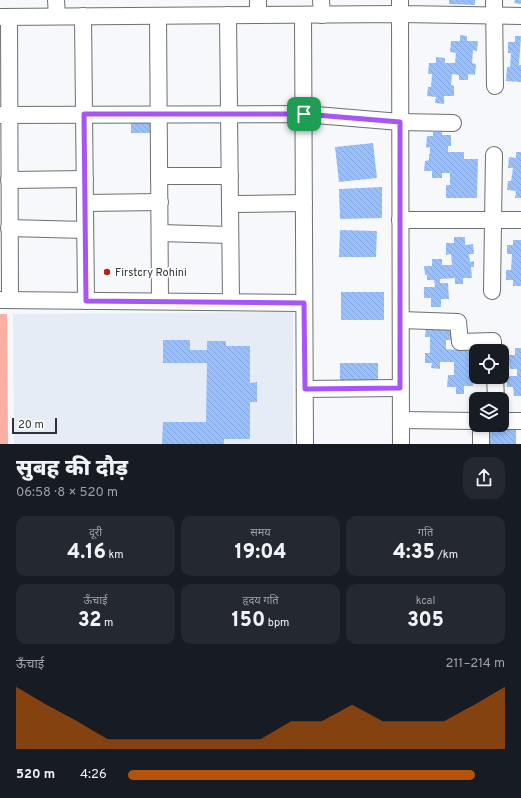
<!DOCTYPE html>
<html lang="hi">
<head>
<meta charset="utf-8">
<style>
  :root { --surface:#171b24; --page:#242831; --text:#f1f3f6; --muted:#9ea1a6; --accent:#b45309 }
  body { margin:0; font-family:Overpass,"Noto Sans Devanagari",sans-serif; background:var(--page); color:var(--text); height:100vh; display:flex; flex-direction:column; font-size:15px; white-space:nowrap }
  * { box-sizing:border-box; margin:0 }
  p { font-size:13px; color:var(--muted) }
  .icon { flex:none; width:22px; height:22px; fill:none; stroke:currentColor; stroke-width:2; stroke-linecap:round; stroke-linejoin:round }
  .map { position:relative; height:444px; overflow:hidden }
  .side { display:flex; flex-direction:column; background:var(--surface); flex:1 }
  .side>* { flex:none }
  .controls { position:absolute; left:469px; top:344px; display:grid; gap:8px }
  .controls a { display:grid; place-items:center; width:40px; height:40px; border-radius:8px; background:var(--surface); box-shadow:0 2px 6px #0003; font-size:20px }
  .scale { position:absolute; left:12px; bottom:10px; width:45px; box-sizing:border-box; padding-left:4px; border:2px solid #303132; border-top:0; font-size:11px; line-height:14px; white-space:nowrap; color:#303132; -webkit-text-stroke:3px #fff; paint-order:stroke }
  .pin { position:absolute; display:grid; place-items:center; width:34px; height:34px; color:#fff; margin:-17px; border-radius:8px; box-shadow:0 2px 6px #0006 }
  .round { display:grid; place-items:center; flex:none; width:42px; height:42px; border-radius:12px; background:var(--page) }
  .overview { display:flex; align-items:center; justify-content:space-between; height:68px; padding:0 16px }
  h1 { font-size:22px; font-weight:800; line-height:30px }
  .metrics { display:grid; grid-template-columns:repeat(3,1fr); gap:6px; height:68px; padding:4px 16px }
  .metrics div { display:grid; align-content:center; border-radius:10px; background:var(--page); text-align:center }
  .metrics b { font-size:20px; font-weight:800 }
  .metrics small { font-size:11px; font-weight:400 }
  .metrics p { font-size:11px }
  .chart { height:112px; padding:8px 16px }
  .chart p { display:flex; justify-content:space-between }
  .chart svg { width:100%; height:72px; margin-top:4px; fill:var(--accent); opacity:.7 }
  ul { padding:0 16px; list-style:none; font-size:13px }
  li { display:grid; grid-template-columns:64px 48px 1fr; align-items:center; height:30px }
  li i { height:10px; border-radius:5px; background:var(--accent) }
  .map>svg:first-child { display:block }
  .built { fill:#e6ecf5 }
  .green { fill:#faafa5 }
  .building { fill:url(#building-back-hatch) }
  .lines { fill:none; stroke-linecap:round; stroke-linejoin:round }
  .minor-casing { stroke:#6d6f71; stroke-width:18 }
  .minor { stroke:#fff; stroke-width:16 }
  .route-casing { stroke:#fff; stroke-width:8 }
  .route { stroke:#a855f7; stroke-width:5 }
  .poi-dot { fill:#b3241f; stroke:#fff; stroke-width:1.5 }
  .labels { text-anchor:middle; stroke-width:3.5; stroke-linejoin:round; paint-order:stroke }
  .poi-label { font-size:11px; fill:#303132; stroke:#fff; text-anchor:start }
</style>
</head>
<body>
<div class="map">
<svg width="521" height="444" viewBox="0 0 521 444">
  <defs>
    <pattern id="building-back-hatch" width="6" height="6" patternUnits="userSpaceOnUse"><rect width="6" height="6" fill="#99c0fc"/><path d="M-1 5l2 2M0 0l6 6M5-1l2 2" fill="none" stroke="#84a5d8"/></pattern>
  </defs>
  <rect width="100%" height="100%" fill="#f6f8fb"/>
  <polygon class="built" points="293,312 293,444 14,444 13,314"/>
  <polygon class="green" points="0,314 7,314 8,444 0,444"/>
  <g class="building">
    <polygon points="449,0 475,0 475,5 449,4"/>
    <polygon points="515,0 521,0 521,4 514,3"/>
    <polygon points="460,35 467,36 467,41 478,41 477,51 473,50 472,63 476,64 475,75 468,74 468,80 459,80 459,75 452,74 451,85 454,86 454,96 444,96 444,104 435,103 436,97 427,96 428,87 431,87 432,74 428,74 429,63 436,63 436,57 445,58 445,63 455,63 456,53 450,52 451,41 460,41"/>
    <polygon points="515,36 521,36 519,65 521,65 521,82 506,81 507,67 510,67 511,53 508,53 508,42 515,42"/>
    <polygon points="152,116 152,133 131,133 131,117"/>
    <polygon points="433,132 442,132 442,135 451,135 451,146 448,146 448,152 464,152 464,159 478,159 477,198 446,198 446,185 450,185 450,173 442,173 442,178 432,178 432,171 424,171 425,161 429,160 429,154 430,154 430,147 426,148 427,136 433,136"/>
    <polygon points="373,143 377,178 339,182 335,147"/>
    <polygon points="516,152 521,152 521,198 515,198 516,191 507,190 508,181 511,181 513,168 508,168 509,157 516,158"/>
    <polygon points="382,187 382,218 340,219 339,189"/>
    <polygon points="340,230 377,231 376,257 339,257"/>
    <polygon points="454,237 465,237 465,245 473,244 474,254 469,254 470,262 474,261 474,267 471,267 472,278 463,278 463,284 455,284 455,278 440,279 440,283 448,283 449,299 441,299 441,307 431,307 431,298 424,298 424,287 435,287 434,280 427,280 427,275 425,275 424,266 432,266 432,259 442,259 442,265 452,265 451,254 446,255 446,243 454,243"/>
    <polygon points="513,240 521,240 521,286 513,286 513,280 506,280 506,270 511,270 512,254 507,254 507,245 513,245"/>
    <rect x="341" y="292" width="43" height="28"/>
    <polygon points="426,327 451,330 451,340 446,340 446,349 456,350 456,345 465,345 465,350 474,351 473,365 470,365 470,374 473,374 473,386 464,386 464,394 456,394 456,387 447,387 448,375 454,375 454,362 440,362 440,369 431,368 432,363 425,363 425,353 430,353 430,337 425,337"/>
    <polygon points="163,340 190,340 190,350 207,350 207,341 226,341 226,346 250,346 250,383 257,382 257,402 250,402 250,439 224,439 224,444 162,444 163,422 206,422 207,363 163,363"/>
    <polygon points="515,348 521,348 521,396 514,396 513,387 507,387 506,376 517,376 517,369 510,369 509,363 507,364 507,355 515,355"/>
    <polygon points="340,363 378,363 378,382 340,381"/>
    <rect x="485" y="429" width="31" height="15"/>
  </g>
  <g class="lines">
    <defs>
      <g id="minor">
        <polyline points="56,0 57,16"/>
        <polyline points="258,0 258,15"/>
        <polyline points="321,0 322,15"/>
        <polyline points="400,0 400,14 521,16"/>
        <polyline points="494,0 495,86"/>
        <polyline points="228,15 231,302"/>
        <polyline points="303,15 305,444"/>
        <polyline points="83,16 86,301"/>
        <polyline points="158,16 160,301"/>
        <polyline points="0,17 400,14 401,444"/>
        <polyline points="9,17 10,300"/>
        <polyline points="0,115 304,114 400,122 453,123"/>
        <polyline points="159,176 230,176"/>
        <polyline points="9,180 85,179"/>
        <polyline points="85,203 160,202"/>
        <polyline points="230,204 304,203"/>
        <polyline points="400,220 521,220"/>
        <polyline points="9,228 85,230"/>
        <polyline points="160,233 230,235"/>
        <polyline points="492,291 494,155"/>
        <polyline points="0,300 304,303"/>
        <polyline points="401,320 458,322 460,342 493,341 493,351"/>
        <polyline points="495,377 496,399"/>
        <polyline points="305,389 400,388"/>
        <polyline points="401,420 476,421"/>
        <polyline points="502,421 521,421"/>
        <polyline points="481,425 481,444"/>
      </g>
    </defs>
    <use href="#minor" class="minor-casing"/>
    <use href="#minor" class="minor"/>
  </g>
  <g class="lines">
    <defs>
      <polygon id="route" points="84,114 304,114 400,122 400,388 305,389 304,303 86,301"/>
    </defs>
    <use href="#route" class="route-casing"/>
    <use href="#route" class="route"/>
  </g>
  <circle class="poi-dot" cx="107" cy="272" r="4"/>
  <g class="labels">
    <g class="poi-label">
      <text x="115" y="276">Firstcry Rohini</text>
    </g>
  </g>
</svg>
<div class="controls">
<a><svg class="icon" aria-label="locate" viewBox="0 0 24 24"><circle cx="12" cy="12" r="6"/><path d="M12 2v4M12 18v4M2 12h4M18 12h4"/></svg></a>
<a><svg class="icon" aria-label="layers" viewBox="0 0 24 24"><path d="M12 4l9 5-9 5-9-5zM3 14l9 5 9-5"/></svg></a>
</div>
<div class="scale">20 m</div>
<div class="pin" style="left:304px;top:114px;background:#1e9e55"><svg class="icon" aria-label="arrive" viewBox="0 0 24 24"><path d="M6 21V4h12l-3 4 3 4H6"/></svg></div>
</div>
<section class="side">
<div class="overview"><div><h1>सुबह की दौड़</h1><p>06:58 · 8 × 520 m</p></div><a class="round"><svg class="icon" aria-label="share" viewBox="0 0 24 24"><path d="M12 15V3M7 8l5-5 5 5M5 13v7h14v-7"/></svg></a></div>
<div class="metrics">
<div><p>दूरी</p><b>4.16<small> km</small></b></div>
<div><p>समय</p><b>19:04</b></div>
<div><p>गति</p><b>4:35<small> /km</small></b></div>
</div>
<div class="metrics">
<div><p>ऊँचाई</p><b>32<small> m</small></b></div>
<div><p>हृदय गति</p><b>150<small> bpm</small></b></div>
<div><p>kcal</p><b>305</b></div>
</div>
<div class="chart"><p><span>ऊँचाई</span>211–214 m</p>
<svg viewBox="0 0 160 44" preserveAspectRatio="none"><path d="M0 44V6L10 17L20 27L30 38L40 38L50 38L60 38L70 38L80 38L90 27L100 27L110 17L120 27L130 27L140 27L150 17L160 6V44z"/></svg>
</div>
<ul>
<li><b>520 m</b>4:26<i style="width:92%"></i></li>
</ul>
</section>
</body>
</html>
